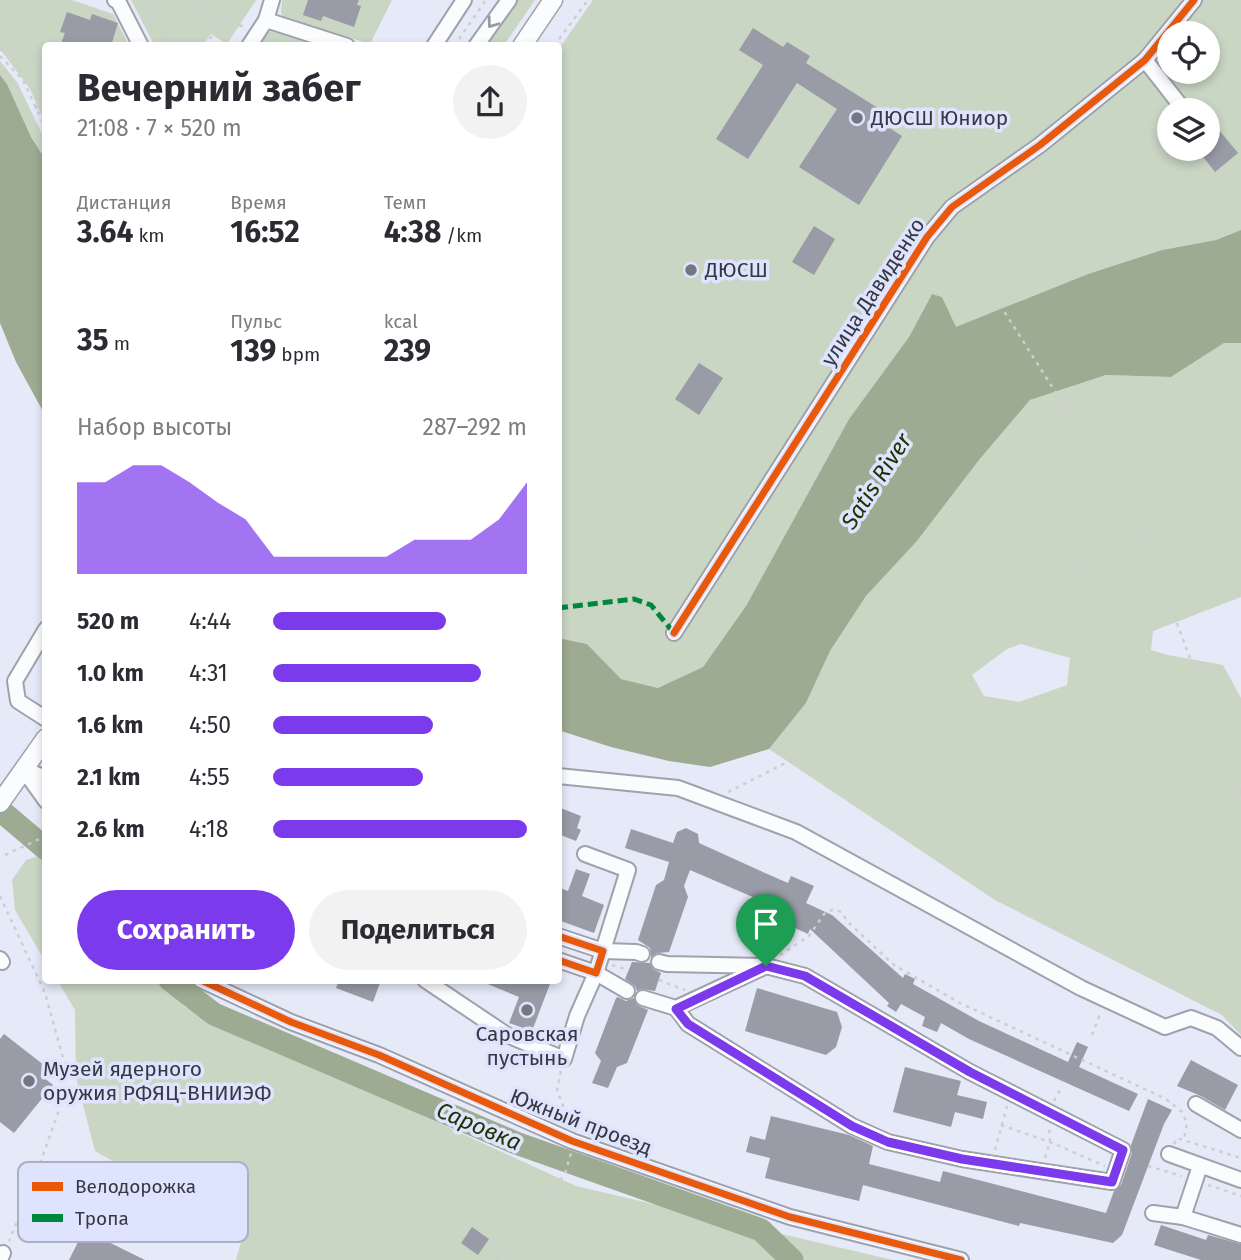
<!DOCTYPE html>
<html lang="ru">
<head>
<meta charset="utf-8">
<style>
  :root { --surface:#fff; --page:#f2f2f3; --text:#2b2b33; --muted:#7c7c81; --accent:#7c3aed }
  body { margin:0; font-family:"Fira Sans",sans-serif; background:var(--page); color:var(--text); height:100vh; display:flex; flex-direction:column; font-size:26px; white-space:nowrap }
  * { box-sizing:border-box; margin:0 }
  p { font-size:23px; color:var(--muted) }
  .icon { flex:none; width:38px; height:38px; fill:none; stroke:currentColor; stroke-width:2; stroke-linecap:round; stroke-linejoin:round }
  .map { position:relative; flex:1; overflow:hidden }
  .side { position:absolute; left:42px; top:42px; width:520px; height:942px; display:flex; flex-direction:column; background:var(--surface); border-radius:7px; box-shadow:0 4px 10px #0003 }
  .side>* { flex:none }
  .tools { position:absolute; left:1157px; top:21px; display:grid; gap:14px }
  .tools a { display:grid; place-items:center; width:63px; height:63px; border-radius:50%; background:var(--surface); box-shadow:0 4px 10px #0003; font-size:35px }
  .pin { position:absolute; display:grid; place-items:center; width:60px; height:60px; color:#fff; margin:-72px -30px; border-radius:50% 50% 50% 0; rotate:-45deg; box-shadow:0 0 7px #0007 }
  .pin .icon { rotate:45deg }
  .round { display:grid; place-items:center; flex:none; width:74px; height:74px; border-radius:37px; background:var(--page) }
  .summary { display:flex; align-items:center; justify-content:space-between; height:119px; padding:0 35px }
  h1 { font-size:38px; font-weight:700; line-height:52px }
  .metrics { display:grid; grid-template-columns:repeat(3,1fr); gap:10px; height:119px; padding:7px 35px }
  .metrics div { display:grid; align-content:center }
  .metrics b { font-size:30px; font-weight:700 }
  .metrics small { font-size:19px; font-weight:400 }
  .metrics p { font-size:19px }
  .chart { height:196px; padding:14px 35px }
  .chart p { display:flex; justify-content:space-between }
  .chart svg { width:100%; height:126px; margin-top:7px; fill:var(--accent); opacity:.7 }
  .cta { display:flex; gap:14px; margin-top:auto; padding:14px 35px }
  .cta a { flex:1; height:80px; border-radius:42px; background:var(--accent); color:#fff; font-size:28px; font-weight:700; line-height:80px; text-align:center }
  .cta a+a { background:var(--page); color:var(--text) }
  ul { padding:0 35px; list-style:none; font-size:23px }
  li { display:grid; grid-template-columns:112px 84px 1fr; align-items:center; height:52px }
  li i { height:18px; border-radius:9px; background:var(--accent) }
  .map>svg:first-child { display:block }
  .green { fill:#c9d6c4; fill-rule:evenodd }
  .water { fill:#9cab91 }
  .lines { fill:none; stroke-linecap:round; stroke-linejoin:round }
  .river { stroke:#9cab91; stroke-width:23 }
  .building { fill:#999ba6 }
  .minor-casing { stroke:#9fa2ac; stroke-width:18 }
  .major-casing { stroke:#9fa2ac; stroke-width:21 }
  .path { stroke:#cdcdd2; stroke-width:2.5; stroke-dasharray:3.5 5; stroke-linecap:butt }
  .minor { stroke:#fbfcfe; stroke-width:14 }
  .major { stroke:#fbfcfe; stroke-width:18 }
  .quiet { stroke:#00873e; stroke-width:5; stroke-dasharray:10 5; stroke-linecap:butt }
  .cycleway-casing { stroke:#dfe4fe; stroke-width:11 }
  .cycleway { stroke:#e8590c; stroke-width:7 }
  .oneway { stroke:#989aa0 }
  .route-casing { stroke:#fff; stroke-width:14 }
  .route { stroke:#7c3aed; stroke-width:9 }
  .poi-dot { fill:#747681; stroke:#dfe4fe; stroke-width:2.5 }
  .labels { text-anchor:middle; stroke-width:7; stroke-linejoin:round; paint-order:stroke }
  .poi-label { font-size:21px; fill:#363842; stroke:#dfe4fe; text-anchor:start }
  .street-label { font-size:21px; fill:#363842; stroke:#dfe4fe }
  .water-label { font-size:23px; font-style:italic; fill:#203200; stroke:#dfe4fe }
  .key { fill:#dfe4fe; stroke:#acb0c6; stroke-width:2 }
  .key-label { font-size:19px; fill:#363842 }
</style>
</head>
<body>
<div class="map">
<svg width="1241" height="1260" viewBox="0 0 1241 1260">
  <rect width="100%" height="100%" fill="#e6e9f7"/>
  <g class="green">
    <polygon points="0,0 72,0 113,14 129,45 46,46 45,123 30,89 0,49"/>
    <polygon points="131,0 256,0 227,44 211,34 203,45 155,46"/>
    <polygon points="282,0 392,0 370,44 285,18 281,14"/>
    <polygon points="518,0 535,0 504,45 486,45"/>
    <path d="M 593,0 L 1241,0 L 1241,230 L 1216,240 L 1162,250 L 1088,274 L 956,328 L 942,297 L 932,294 L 909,337 L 849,419 L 746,606 L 703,667 L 659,688 L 621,679 L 587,644 L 558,638 L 558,50 ZM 1169,33 L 1208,33 L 1208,72 L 1169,72 ZM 1169,110 L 1208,110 L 1208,149 L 1169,149 Z"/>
    <polygon points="270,31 324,45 257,46"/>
    <polygon points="0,61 17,82 45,140 45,159 31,137 7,84 0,75"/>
    <path d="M 1224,343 L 1241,343 L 1241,597 L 1153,631 L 1151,650 L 1168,655 L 1223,665 L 1241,698 L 1241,1035 L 1222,1015 L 995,900 L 769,749 L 806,703 L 830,651 L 866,596 L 917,541 L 979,460 L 1030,400 L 1106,375 L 1171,377 ZM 1021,644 L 1070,658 L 1067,685 L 1019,702 L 984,696 L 972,675 L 1007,649 Z"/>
    <polygon points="45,854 46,854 45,961 15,910 12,880 26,860"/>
    <polygon points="57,980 162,980 185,1007 576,1186 893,1260 236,1260 243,1235 95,1151 76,1078 75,1010"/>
  </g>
  <g class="water">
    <polygon points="0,75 7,84 31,137 45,159 45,415 16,362 0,323"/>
    <polygon points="1241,230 1241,343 1224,343 1171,377 1106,375 1030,400 979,460 917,541 866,596 830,651 806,703 769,749 710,767 669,761 611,747 558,730 558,638 587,644 621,679 658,688 703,667 746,606 849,419 909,337 932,294 942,297 956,327 1088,274 1162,250 1216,240"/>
  </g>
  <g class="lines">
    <g class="river">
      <polyline points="0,810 46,849"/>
      <polyline points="170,980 214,1014 516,1143 761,1230 792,1260"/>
    </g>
  </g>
  <g class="building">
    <polygon points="308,0 359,0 357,5 361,6 354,27 323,16 321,21 303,15"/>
    <polygon points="67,12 90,20 92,14 118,23 111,46 60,46 65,33 60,32"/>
    <polygon points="753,28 783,47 787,42 810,56 806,63 886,113 880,122 902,136 859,205 799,167 837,109 797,83 748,159 716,139 763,65 739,50"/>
    <polygon points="1214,124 1238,153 1215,172 1197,149 1208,149 1208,130"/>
    <polygon points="814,226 835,239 814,275 792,262"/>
    <polygon points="699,363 723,378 699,415 675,399"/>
    <polygon points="558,807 581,816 577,828 581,830 576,841 558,834"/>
    <polygon points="686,828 698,834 699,843 765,873 788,883 791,876 814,886 806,903 832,915 903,978 905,974 915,979 913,984 979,1021 1068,1062 1077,1042 1088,1047 1079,1067 1138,1094 1129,1111 969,1039 941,1023 937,1032 922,1026 925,1017 901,1004 896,1012 887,1006 889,1003 810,929 808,934 795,928 789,941 764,930 772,913 752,904 755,898 690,870 684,886 688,897 669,952 657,953 651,957 650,948 638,940 656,885 664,880 669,862 625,848 631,829 673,843 677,832"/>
    <polygon points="576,869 590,874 582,896 604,905 594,933 558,920 558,887 568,891"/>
    <polygon points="632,962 650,963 653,969 661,973 655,991 641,989 637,991 635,986 625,979"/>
    <polygon points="339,980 381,980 373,1002 336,988"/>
    <polygon points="478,980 538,980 550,984 532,1031 509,1023 519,997"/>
    <polygon points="757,988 837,1012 842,1027 836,1047 826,1055 745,1031"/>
    <polygon points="618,997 626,1001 634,998 637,1005 648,1010 627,1063 617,1067 608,1088 592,1083 601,1061 595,1053 616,998"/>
    <polygon points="4,1034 49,1069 43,1077 53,1085 14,1133 0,1122 0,1039"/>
    <polygon points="1191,1060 1238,1085 1225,1110 1201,1096 1177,1086"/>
    <polygon points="905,1067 961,1081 957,1095 987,1102 983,1119 955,1112 951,1127 893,1112"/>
    <polygon points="1148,1099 1172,1110 1164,1124 1122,1235 1113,1243 1020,1223 1019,1226 863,1185 859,1201 765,1178 770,1158 746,1152 750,1136 765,1140 771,1116 849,1135 873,1146 869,1164 940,1182 943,1171 1106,1213 1114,1191 1121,1185 1132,1153 1131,1145"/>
    <polygon points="1161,1225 1206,1240 1208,1235 1241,1244 1241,1260 1201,1260 1154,1245"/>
    <polygon points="472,1227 489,1239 478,1255 461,1243"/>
    <polygon points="84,1230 145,1260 69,1260"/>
  </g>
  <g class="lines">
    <defs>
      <g id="minor">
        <polyline points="115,0 118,1 141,46"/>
        <polyline points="266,20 272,0"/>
        <polyline points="249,46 266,20 347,46"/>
        <polyline points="434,46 464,0"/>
        <polyline points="476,46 509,0"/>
        <polyline points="1145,60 1184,110"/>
        <polyline points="46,629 15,681 18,701 46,719"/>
        <polyline points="674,633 927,237 952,207 1040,145 1145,60 1194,0"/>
        <polyline points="23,769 46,801"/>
        <polyline points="23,769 46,778"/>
        <polyline points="558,776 678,788 796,832 1081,988 1165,1027 1191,1018 1217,1028 1241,1048"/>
        <polyline points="558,936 603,951 636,952 642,954"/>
        <polyline points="0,959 2,962"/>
        <polyline points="558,960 596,973 627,991"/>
        <polyline points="201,980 291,1022 379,1055 572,1141 790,1217 961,1260"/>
        <polyline points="425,980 507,1035 564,1059 577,1016 596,973 628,870 585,854"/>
        <polyline points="643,998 676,1008 688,1024 852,1126 888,1142 962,1159 1112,1182 1123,1150 970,1072 805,976 766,966 667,964 659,962"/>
        <polyline points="676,1008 762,968"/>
        <polyline points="1196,1104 1241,1130"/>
        <polyline points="1169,1154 1241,1180"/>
        <polyline points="1153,1213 1183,1217 1241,1235"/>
        <polyline points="1183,1217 1200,1166"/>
        <polyline points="0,1260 3,1253"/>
      </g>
      <g id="major">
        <polyline points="522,46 553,0"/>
        <polyline points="0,803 46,738"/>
      </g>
    </defs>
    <use href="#minor" class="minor-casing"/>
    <use href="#major" class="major-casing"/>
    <g class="path">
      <polyline points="158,0 245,27"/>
      <polyline points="925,0 945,57 965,139 958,186"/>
      <polyline points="149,8 168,46"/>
      <polyline points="203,13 207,0"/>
      <polyline points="0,22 7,0"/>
      <polyline points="144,24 152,0"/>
      <polyline points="205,46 223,20"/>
      <polyline points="454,46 486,0"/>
      <polyline points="554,46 588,0"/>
      <polyline points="0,50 46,62"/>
      <polyline points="0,56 23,80 46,129"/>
      <polyline points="36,109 46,79"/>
      <polyline points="955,224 956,233 983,278 1141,527 1241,795"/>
      <polyline points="1061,403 1186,433 1241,452"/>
      <polyline points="728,792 813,749 1089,560 1141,527 1241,502"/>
      <polyline points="5,855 46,836"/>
      <polyline points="0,896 45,993 65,1065 65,1093 31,1189 9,1241"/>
      <polyline points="780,955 809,936 824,914 834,909 841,912 850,924 894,965 960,1003 1166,1099 1182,1112 1187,1123 1184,1140"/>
      <polyline points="612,965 629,970"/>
      <polyline points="659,980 685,990"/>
      <polyline points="1092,1035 1101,1011"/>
      <polyline points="561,1071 557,1090 570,1124"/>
      <polyline points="1054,1101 1061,1088"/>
      <polyline points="1001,1125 1050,1142 1105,1166"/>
      <polyline points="1174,1144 1177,1138 1241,1158"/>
      <polyline points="995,1150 1007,1106"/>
      <polyline points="1045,1158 1050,1142 1049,1127"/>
      <polyline points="1148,1166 1182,1176"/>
      <polyline points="1208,1185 1241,1196"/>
      <polyline points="497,1260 565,1174 571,1153"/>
    </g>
    <use href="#minor" class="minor"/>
    <use href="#major" class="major"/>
    <polyline class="quiet" points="558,608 634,599 651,605 674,633"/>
    <defs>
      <g id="cycleway">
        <polyline points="674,633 927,237 952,207 1040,145 1145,60 1194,0"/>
        <polyline points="558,936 603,951 596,973 558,960"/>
        <polyline points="201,980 291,1022 379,1055 572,1141 790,1217 961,1260"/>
      </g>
    </defs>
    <use href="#cycleway" class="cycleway-casing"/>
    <use href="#cycleway" class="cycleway"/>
  </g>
  <defs><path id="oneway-chevron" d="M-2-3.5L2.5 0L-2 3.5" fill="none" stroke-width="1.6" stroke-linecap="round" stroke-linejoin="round" transform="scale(1.75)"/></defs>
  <use class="oneway" href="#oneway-chevron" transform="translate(492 23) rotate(126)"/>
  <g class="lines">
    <defs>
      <polygon id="route" points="766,966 805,976 970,1072 1123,1150 1112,1182 962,1159 888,1142 852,1126 688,1024 676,1009"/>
    </defs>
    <use href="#route" class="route-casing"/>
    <use href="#route" class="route"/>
  </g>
  <g class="poi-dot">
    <circle cx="857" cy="118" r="7"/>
    <circle cx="691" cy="270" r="7"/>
    <circle cx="527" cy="1010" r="7"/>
    <circle cx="29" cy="1081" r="7"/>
  </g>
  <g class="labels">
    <g class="poi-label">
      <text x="871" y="125">ДЮСШ Юниор</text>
      <text x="705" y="277">ДЮСШ</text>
      <text x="527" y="1041" text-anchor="middle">Саровская<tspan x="527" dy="24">пустынь</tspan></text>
      <text x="43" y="1076">Музей ядерного<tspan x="43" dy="24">оружия РФЯЦ-ВНИИЭФ</tspan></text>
    </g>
    <g class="street-label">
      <text transform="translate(873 292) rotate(-57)" y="7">улица Давиденко</text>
      <text transform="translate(581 1122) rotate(21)" y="7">Южный проезд</text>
    </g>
    <g class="water-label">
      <text transform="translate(876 481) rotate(-57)" y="8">Satis River</text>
      <text transform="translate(479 1126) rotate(23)" y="8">Саровка</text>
    </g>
  </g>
  <rect x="18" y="1162" width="230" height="80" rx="10" class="key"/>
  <rect x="32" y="1182" width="31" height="9" fill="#e8590c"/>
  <rect x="32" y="1214" width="31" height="8" fill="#00873e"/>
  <g class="key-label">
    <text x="75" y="1193">Велодорожка</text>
    <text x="75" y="1225">Тропа</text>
  </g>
</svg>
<div class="tools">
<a><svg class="icon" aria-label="locate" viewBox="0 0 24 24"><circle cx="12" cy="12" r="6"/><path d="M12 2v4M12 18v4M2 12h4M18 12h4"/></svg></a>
<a><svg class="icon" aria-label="layers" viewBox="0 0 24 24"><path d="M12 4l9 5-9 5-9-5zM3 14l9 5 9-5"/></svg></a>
</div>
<div class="pin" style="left:766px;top:966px;background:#1e9e55"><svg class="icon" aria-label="arrive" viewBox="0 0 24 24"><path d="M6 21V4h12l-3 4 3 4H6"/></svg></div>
<section class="side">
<div class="summary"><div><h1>Вечерний забег</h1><p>21:08 · 7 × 520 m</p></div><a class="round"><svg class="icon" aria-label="share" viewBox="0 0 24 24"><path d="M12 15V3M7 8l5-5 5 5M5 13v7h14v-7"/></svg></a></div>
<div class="metrics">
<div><p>Дистанция</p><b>3.64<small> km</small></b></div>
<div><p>Время</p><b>16:52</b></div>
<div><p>Темп</p><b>4:38<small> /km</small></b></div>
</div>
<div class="metrics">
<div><b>35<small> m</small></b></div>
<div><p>Пульс</p><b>139<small> bpm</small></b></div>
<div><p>kcal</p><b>239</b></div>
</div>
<div class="chart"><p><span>Набор высоты</span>287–292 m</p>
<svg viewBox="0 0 160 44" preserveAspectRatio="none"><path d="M0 44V12L10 12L20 6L30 6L40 12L50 19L60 25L70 38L80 38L90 38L100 38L110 38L120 32L130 32L140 32L150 25L160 12V44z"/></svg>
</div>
<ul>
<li><b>520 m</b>4:44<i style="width:68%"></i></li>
<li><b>1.0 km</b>4:31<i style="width:82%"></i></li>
<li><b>1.6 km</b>4:50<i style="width:63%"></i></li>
<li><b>2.1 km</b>4:55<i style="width:59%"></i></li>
<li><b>2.6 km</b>4:18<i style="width:100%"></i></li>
</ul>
<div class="cta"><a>Сохранить</a><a>Поделиться</a></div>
</section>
</div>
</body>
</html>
